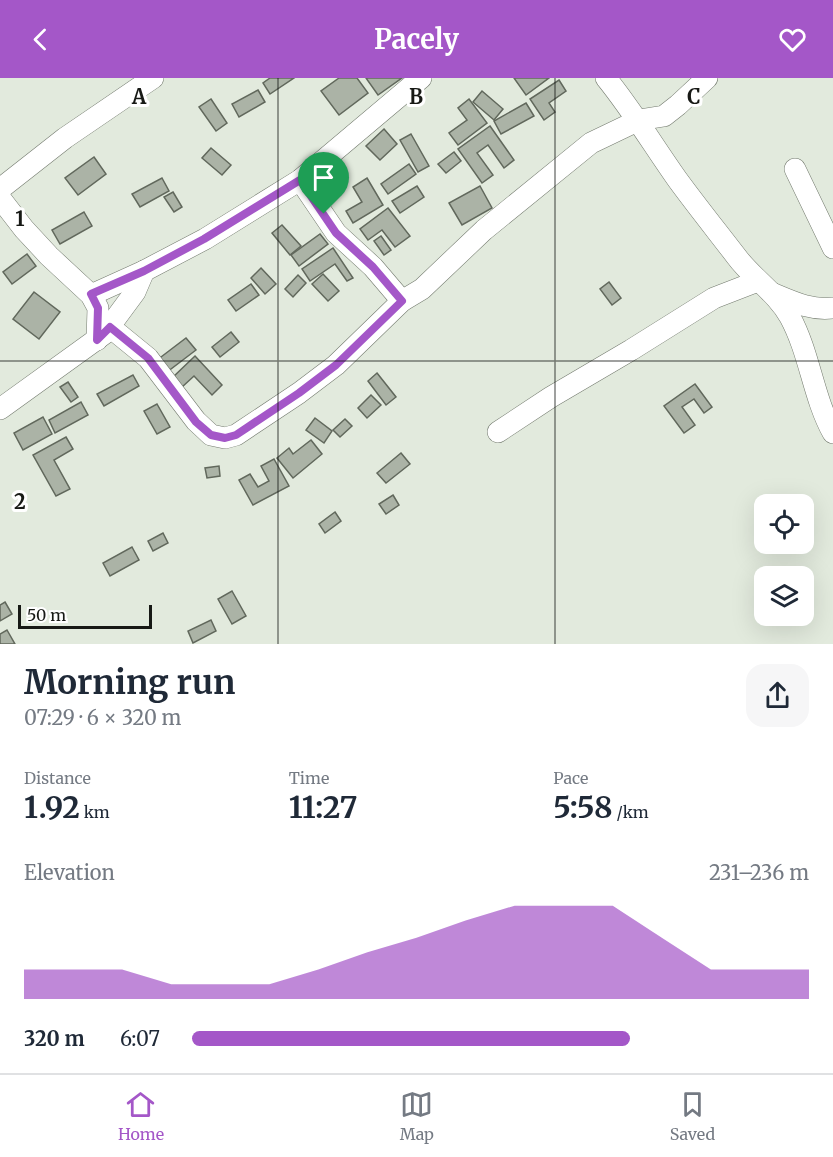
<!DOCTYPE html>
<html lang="en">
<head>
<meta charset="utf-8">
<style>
  :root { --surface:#fff; --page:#f6f6f7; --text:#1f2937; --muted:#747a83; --line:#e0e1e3; --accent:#a457c8 }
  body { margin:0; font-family:Merriweather,serif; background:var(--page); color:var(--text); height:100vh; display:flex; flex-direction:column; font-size:22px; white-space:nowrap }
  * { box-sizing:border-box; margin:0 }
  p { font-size:20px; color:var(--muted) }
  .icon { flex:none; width:33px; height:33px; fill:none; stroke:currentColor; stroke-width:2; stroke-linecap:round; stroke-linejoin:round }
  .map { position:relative; height:566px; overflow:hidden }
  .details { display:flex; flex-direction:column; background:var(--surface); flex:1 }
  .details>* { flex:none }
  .buttons { position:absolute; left:754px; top:416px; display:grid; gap:12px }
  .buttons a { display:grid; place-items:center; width:60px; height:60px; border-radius:12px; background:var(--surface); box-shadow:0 6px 24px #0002; font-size:30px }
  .scale { position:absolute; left:18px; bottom:15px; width:134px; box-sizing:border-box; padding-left:6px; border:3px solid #171915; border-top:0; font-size:16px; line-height:21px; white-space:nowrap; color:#171915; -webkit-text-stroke:4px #fff; paint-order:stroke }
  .pin { position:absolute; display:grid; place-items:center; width:51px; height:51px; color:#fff; margin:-62px -26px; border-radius:50% 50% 50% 0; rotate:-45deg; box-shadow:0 0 6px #0007 }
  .pin .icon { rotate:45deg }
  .round { display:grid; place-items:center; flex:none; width:63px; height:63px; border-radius:18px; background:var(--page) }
  .summary { display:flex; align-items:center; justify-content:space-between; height:102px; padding:0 24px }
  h1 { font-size:33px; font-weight:700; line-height:45px }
  .metrics { display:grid; grid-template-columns:repeat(3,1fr); gap:9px; height:102px; padding:6px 24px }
  .metrics div { display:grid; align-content:center }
  .metrics b { font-size:30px; font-weight:700 }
  .metrics small { font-size:16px; font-weight:400 }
  .metrics p { font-size:16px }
  .chart { height:168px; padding:12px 24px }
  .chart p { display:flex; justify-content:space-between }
  .chart svg { width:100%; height:108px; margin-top:6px; fill:var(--accent); opacity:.7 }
  ul { padding:0 24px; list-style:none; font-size:20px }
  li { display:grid; grid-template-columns:96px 72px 1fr; align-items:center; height:45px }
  li i { height:15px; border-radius:8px; background:var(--accent) }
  header { display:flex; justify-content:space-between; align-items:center; height:78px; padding:0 24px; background:var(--accent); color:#fff; font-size:27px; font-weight:700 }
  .dock { display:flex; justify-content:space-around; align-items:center; height:84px; border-top:2px solid var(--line); background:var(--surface); font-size:16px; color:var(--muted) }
  .dock a { display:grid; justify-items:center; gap:3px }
  .dock .selected { color:var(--accent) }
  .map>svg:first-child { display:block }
  .building { fill:#abb3a6; stroke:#61685c; stroke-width:1.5 }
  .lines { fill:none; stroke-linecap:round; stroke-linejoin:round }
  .minor-casing { stroke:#737a6e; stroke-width:22 }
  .minor { stroke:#fff; stroke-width:21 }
  .route-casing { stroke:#fff; stroke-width:12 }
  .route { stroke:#a457c8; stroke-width:8 }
  .grid { fill:none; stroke:#171915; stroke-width:1.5; stroke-opacity:0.55 }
  .grid-label { font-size:20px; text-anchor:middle; font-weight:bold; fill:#171915; stroke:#fff; stroke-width:6; stroke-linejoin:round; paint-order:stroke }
</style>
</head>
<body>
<header><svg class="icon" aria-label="back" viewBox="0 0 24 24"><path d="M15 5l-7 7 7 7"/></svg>Pacely<svg class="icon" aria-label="heart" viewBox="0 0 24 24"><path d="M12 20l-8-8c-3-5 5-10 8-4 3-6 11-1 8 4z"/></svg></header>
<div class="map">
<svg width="833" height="566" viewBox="0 0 833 566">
  <rect width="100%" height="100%" fill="#e2eadd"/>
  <g class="building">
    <polygon points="270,0 294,0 270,16 263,5"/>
    <polygon points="339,0 357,0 368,15 339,37 321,13"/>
    <polygon points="366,0 402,0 378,17"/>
    <polygon points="514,0 549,0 526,17"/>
    <polygon points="559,2 566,13 549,25 555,34 544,42 530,21"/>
    <polygon points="258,12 265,24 239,39 232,26"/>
    <polygon points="482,13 503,31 494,42 473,24"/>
    <polygon points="211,21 227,45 216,53 199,29"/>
    <polygon points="469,21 487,45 458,67 449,55 467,42 458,30"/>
    <polygon points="526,25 534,38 501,56 494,43"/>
    <polygon points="490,48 514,82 504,90 488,67 477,75 493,97 482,105 458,71"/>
    <polygon points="384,51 397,66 380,82 366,68"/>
    <polygon points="411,56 429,88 418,94 400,62"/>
    <polygon points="211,70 231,87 222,97 202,80"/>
    <polygon points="454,74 461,83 446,95 438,86"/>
    <polygon points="94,79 106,96 78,117 65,100"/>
    <polygon points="409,86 416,96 388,116 381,106"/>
    <polygon points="162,100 169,113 140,129 132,116"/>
    <polygon points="367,100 383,127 353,145 346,133 362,124 353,109"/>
    <polygon points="417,108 424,119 400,135 392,123"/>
    <polygon points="480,108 492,130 462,147 449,125"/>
    <polygon points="173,114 182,129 174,134 164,119"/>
    <polygon points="388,130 410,158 395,169 382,152 368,162 360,151"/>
    <polygon points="84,134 92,148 60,166 52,152"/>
    <polygon points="282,147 301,168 290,177 272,155"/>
    <polygon points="320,156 328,166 299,188 291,177"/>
    <polygon points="381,158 391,172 384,177 374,163"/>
    <polygon points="333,170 353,200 347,203 335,186 310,203 302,191"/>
    <polygon points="27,176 36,188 12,206 3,194"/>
    <polygon points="261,190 276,206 265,216 251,200"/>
    <polygon points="323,196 339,213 328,223 312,206"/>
    <polygon points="298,197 306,205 293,219 285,211"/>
    <polygon points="609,204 621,220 612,227 600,211"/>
    <polygon points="251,206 259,217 236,233 228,222"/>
    <polygon points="34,214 60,234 39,261 13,241"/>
    <polygon points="231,254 239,264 220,279 212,269"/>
    <polygon points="186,260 196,272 167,294 157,282"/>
    <polygon points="195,278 222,307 212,317 194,298 181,310 172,300"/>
    <polygon points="377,295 396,319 386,327 368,303"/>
    <polygon points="133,297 139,308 104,328 97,316"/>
    <polygon points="68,304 78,319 71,324 60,309"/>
    <polygon points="695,306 712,329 704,335 694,321 682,329 695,347 684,355 664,328"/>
    <polygon points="371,317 381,327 367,340 358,330"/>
    <polygon points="81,324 88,337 55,355 49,342"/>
    <polygon points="157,326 170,349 157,356 144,333"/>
    <polygon points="43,339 52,356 23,372 14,355"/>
    <polygon points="315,340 332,353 324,365 306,352"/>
    <polygon points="345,341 352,348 340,359 333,352"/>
    <polygon points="66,359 73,371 54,382 70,411 56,418 33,377"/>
    <polygon points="311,362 322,376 293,400 277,380 289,370 293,376"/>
    <polygon points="401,375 410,386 386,405 377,395"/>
    <polygon points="274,381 289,408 253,427 239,402 250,396 258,409 269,403 261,388"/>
    <polygon points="219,388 220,398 207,400 205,390"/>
    <polygon points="393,417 399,427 386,436 379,426"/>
    <polygon points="335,434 341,443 325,455 319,446"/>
    <polygon points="163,455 168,465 153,473 148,463"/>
    <polygon points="132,469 139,482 110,498 103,485"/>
    <polygon points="232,513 246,538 232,546 218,521"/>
    <polygon points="5,524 12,536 0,543 0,527"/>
    <polygon points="211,542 216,553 193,565 188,553"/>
    <polygon points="7,552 15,566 0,566 0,556"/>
  </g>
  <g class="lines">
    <defs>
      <g id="minor">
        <path d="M 606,0 C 632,32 653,67 677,101 C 696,127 716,152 736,178 C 752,200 777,215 790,239 C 810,276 813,319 833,355"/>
        <polyline points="795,91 833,170"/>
        <polyline points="300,102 336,155 373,189 402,223"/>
        <polyline points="0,111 65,60 153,0"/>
        <polyline points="0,120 24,151 49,178 91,217 98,230 97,262"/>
        <path d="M 774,216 C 793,224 812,233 833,230"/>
        <polyline points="91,217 144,193 205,161 300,102 421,0"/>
        <polyline points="110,249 148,280 196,343 211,357 225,360 236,357 299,315 336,287 402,223 422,211 484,152 591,65 639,42 664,38 678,27 707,0"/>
        <polyline points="0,331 104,256 135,214 144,193"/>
        <polyline points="498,354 551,319 631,272 714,220 758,203"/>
      </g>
    </defs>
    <use href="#minor" class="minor-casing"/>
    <use href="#minor" class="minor"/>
  </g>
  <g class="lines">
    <defs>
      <polygon id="route" points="300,102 336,155 373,189 402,223 336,287 299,315 236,357 225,360 211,357 196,344 148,280 110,249 97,262 98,230 91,216 144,193 204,161"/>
    </defs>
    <use href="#route" class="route-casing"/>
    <use href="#route" class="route"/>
  </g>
  <path class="grid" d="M 278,0 L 278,566M 555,0 L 555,566M 0,283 L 833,283"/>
  <g class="grid-label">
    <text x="139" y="26">A</text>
    <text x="416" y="26">B</text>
    <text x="694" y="26">C</text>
    <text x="20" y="148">1</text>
    <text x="20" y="431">2</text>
  </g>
</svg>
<div class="buttons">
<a><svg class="icon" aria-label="locate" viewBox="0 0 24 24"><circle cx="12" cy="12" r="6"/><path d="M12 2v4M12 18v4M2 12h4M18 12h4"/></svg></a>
<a><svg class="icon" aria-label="layers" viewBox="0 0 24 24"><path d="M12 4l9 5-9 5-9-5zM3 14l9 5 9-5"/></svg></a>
</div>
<div class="scale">50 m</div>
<div class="pin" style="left:324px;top:136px;background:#1e9e55"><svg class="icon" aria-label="arrive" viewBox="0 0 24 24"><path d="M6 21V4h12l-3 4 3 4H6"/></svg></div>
</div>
<section class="details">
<div class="summary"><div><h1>Morning run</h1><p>07:29 · 6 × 320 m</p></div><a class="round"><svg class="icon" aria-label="share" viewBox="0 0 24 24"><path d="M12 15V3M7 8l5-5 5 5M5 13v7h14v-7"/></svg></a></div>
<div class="metrics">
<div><p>Distance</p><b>1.92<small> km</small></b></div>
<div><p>Time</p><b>11:27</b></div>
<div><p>Pace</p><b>5:58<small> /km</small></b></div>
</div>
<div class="chart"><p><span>Elevation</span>231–236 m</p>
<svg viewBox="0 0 160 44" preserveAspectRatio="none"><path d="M0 44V32L10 32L20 32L30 38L40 38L50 38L60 32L70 25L80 19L90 12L100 6L110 6L120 6L130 19L140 32L150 32L160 32V44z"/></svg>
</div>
<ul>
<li><b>320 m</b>6:07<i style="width:71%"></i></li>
</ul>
</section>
<nav class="dock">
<a class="selected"><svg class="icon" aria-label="home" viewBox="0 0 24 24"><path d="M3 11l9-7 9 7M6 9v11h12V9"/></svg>Home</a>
<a><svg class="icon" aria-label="map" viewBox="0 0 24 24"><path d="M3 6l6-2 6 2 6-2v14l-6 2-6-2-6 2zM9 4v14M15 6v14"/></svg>Map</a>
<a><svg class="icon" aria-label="saved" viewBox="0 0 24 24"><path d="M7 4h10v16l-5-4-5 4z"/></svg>Saved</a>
</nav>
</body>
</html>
